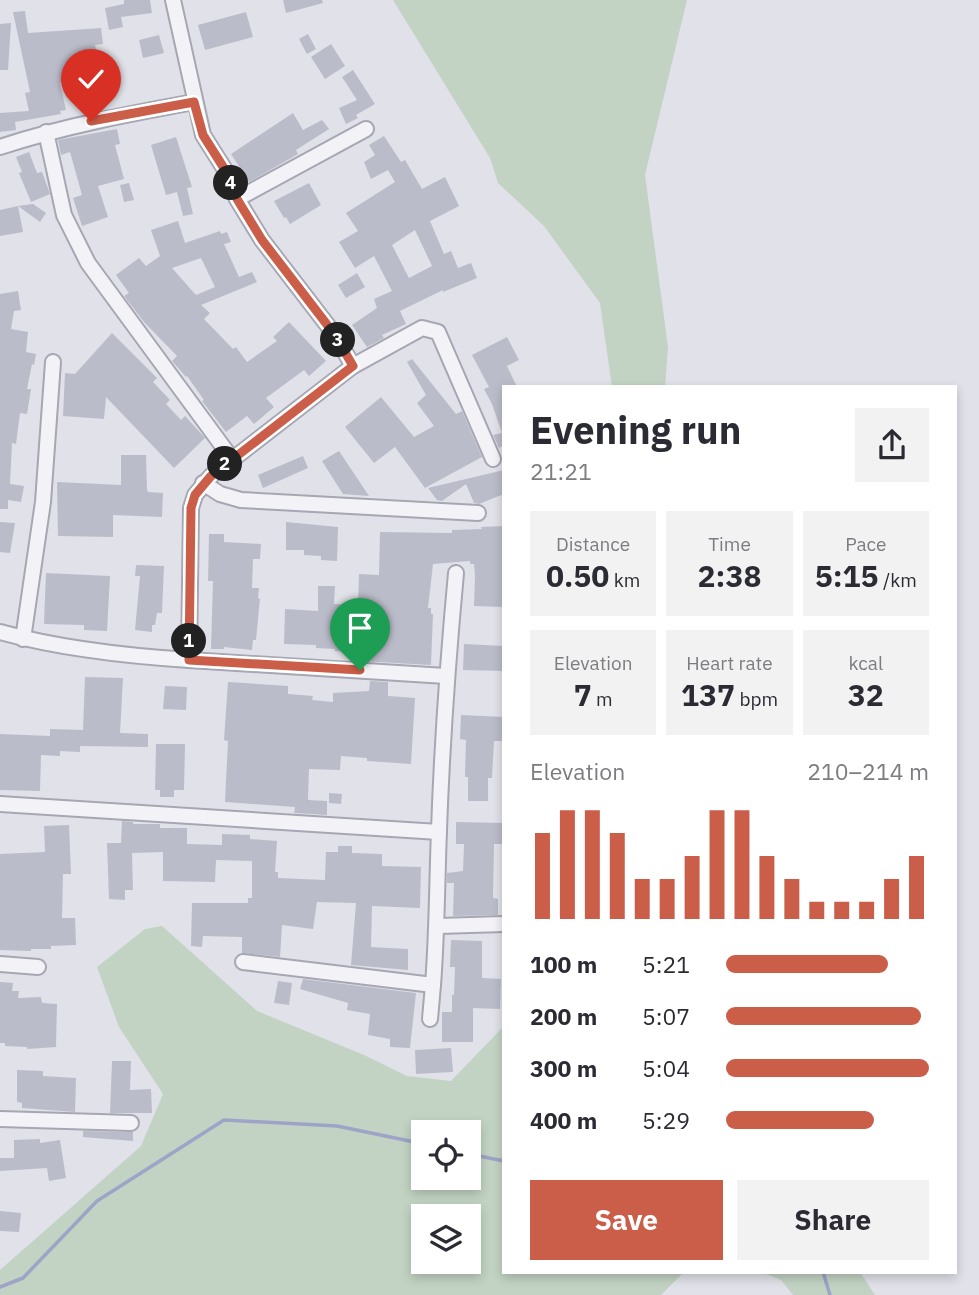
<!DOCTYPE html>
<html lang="en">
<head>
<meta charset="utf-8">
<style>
  :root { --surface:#fff; --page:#f2f2f3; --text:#2b2b33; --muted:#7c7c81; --accent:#cb5e49 }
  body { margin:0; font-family:"IBM Plex Sans",sans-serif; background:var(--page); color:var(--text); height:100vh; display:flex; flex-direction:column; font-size:26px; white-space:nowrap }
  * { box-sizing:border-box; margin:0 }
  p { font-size:23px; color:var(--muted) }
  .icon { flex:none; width:38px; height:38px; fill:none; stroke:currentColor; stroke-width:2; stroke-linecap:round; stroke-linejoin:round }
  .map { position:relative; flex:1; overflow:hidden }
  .details { position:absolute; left:502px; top:385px; width:455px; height:889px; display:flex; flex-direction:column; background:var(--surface); border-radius:0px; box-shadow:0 4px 10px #0003 }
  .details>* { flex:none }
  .fabs { position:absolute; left:411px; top:1120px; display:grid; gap:14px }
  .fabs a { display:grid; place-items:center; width:70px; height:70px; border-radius:0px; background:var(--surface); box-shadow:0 4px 10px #0003; font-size:35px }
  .pin { position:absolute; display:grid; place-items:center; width:60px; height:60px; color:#fff; margin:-72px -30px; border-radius:50% 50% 50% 0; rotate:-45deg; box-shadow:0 0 7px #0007 }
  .pin .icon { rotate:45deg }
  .km { position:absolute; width:35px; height:35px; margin:-18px; border-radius:50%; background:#222; color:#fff; font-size:19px; line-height:35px; text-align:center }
  .round { display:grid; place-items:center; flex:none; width:74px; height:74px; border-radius:0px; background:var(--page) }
  .headline { display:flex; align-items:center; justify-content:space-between; height:119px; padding:0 28px }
  h1 { font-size:38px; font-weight:800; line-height:52px }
  .figures { display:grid; grid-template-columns:repeat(3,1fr); gap:10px; height:119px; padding:7px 28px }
  .figures div { display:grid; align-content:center; border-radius:0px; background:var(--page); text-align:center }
  .figures b { font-size:30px; font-weight:800 }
  .figures small { font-size:19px; font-weight:400 }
  .figures p { font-size:19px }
  .chart { height:196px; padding:14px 28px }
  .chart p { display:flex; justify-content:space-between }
  .chart svg { width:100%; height:126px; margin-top:7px; stroke:var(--accent); stroke-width:6 }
  .button { display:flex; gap:14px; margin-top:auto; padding:14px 28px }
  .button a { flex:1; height:80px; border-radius:0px; background:var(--accent); color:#fff; font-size:28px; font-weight:800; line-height:80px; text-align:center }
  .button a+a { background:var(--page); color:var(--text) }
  ul { padding:0 28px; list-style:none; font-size:23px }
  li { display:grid; grid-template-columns:112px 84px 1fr; align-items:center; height:52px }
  li i { height:18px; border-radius:9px; background:var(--accent) }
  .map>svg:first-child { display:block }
  .green { fill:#c2d3c3; fill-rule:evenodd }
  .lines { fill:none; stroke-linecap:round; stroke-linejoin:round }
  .stream { stroke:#9da4c8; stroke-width:3.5 }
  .building { fill:#bbbcc9; fill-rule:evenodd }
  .minor-casing { stroke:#a6a7b3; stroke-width:18 }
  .minor { stroke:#f3f3f7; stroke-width:14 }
  .route-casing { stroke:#fff; stroke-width:14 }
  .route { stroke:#cb5e49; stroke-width:9 }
</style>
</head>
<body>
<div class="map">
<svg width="979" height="1295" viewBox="0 0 979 1295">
  <rect width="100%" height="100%" fill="#e1e1e9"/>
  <g class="green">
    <polygon points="393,0 687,0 645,175 668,347 665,387 612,387 600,303 544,226 498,183 490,158"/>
    <path d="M 162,926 L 257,1011 L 364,1055 L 407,1076 L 451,1081 L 503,1027 L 504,1020 L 504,1272 L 684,1272 L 661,1295 L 0,1295 L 0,1270 L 141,1146 L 163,1094 L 119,1027 L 97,967 L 145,929 ZM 469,1132 L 469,1178 L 424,1178 L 424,1132 ZM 469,1216 L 469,1262 L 424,1262 L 424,1216 Z"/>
    <polygon points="761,1272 860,1272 875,1295 793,1295 781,1280"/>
  </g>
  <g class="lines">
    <g class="stream">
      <polyline points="469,1154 504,1161"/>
      <polyline points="823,1272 830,1295"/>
      <polyline points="0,1287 23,1278 97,1201 224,1120 337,1126 424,1144"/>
    </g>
  </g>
  <g class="building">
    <polygon points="124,0 150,0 152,13 121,17 123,27 109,30 105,8 124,4"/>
    <polygon points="283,0 322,0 323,3 286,13"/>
    <polygon points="25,11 28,33 101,28 103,44 95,45 99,61 66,69 69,81 60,83 66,110 60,111 61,114 15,122 16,130 0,132 0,113 29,111 25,93 30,92 13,12"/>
    <polygon points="246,12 253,37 205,50 198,25"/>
    <polygon points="11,23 8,70 0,70 0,24"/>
    <polygon points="308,34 316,49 307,54 299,39"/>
    <polygon points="159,35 164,53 143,58 139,40"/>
    <polygon points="331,44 345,66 325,79 311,57"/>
    <polygon points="353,70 375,104 356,115 358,118 346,124 339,108 357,100 342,77"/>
    <polygon points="293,113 303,130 322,120 329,129 296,150 298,154 249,182 231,154"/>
    <polygon points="117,129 120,144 115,145 124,179 98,186 108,217 82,226 73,198 82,195 70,152 61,155 58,140"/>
    <path d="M 384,136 L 401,162 L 405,160 L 422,189 L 445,177 L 459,206 L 430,221 L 444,254 L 451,251 L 458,268 L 471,263 L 477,278 L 443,292 L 443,290 L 400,311 L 406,324 L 382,335 L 384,338 L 367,347 L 352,325 L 377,308 L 374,299 L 392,291 L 374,256 L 355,268 L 339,242 L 358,231 L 346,213 L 395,182 L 388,170 L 371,179 L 364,162 L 375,155 L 369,145 ZM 415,230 L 432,266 L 409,278 L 392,245 Z"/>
    <polygon points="176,137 192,187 187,188 193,214 183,216 177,192 166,195 151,145"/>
    <polygon points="29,152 37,173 42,172 50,194 31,202 19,173 22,172 16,157"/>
    <polygon points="129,183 134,200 124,202 120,185"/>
    <polygon points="309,183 321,205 290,224 286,217 284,218 274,201"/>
    <polygon points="33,204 46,213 40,222 18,206"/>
    <polygon points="18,206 23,232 0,236 0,210"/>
    <path d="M 178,221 L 185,243 L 220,231 L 221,234 L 227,232 L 231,242 L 224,244 L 239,277 L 252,272 L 257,282 L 201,305 L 210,313 L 204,319 L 233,349 L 236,347 L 247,362 L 277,341 L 273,337 L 289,322 L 326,361 L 309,376 L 304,370 L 266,398 L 274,407 L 254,424 L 247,416 L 226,432 L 202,401 L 204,400 L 187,376 L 186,377 L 172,361 L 177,356 L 144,322 L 124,296 L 129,293 L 116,275 L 139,258 L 146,266 L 160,256 L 151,230 ZM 201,258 L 215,287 L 196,295 L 172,268 Z"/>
    <polygon points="357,273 365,287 346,298 338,285"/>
    <polygon points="18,291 21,310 14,311 11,329 28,332 26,352 36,354 34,365 32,364 27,389 31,389 27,414 20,413 16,444 12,443 10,484 24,486 21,502 8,500 8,509 0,509 0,294"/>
    <polygon points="112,333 157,378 153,382 170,400 166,404 181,420 185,416 205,438 174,468 106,397 104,419 63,416 65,373 75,374"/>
    <polygon points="507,337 519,360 507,366 517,387 504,387 504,445 499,448 493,435 502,433 492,404 484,389 489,387 472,355"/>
    <polygon points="412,359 456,414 462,411 482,457 425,488 395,447 374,463 345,427 381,397 414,437 434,426 417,403 426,395 407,362"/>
    <polygon points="339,451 369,496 343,494 322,461"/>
    <polygon points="121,455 146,455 147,490 148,492 163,493 162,517 113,515 113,537 58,536 57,482 121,485"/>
    <polygon points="303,456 308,468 263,488 258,475"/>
    <polygon points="504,470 504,494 479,504 474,503 466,484 442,501 437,500 428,488"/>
    <polygon points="0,522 15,523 10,553 0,552"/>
    <polygon points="286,522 338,527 337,561 321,560 321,556 304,555 304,550 286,550"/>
    <polygon points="504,526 504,607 474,606 475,575 474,564 470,564 470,561 433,564 428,608 431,608 431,614 433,614 431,665 360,661 360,652 335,651 335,649 316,648 316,645 284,644 285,609 318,611 318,586 335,586 334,604 358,605 359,574 379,575 380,532 452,533 452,530 482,529 481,527"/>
    <polygon points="209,534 224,534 224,542 261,544 260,559 253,559 252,588 259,588 258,598 260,599 256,640 253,640 252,650 224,647 224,649 211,649 213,581 208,581"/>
    <polygon points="136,565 164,566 162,613 157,613 155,625 152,625 152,632 135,630 140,576 135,576"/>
    <polygon points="46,573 110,576 107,631 84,630 84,625 44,624"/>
    <polygon points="464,644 504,646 504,671 463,670"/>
    <polygon points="85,677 123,678 120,733 148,734 148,747 80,746 80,752 60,751 60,756 41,755 40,791 0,790 0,734 50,736 50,729 83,730"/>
    <polygon points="370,681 388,682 388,696 415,698 411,764 367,761 367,758 341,756 340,770 309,769 308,800 327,801 327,815 294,813 295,807 225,802 228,741 224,740 228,682 288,686 288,694 313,696 312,700 333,702 333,693 369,691"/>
    <polygon points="165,686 187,687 186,710 163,709"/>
    <polygon points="461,715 504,717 504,741 494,741 492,778 488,778 488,801 468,801 468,777 465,777 466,740 460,739"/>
    <polygon points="156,744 185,744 184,790 174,790 174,797 160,797 160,790 155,790"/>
    <polygon points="329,793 342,794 341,804 329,803"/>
    <polygon points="122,821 133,822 133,824 160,824 160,828 187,828 187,844 222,845 222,834 250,835 250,839 277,841 275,872 278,872 278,878 325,880 326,852 338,852 338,846 352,846 352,853 382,854 382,866 421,867 420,908 372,906 371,947 408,949 408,970 351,965 356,903 317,902 313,929 282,925 280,957 242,953 242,937 203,936 202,947 191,946 192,903 248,903 248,898 252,898 252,861 216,860 215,882 163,881 163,852 132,853 133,890 125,890 125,900 109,899 107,843 121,843"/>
    <polygon points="456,822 504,823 504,844 494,844 493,898 498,899 498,915 453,916 454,883 447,883 447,873 463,871 464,844 456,844"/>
    <polygon points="69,825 71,874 63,874 62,918 75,918 76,945 51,946 51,949 31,949 31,951 0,950 0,854 45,852 44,826"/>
    <polygon points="451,940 482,941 482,978 501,979 500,1009 473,1008 473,1042 442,1042 442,1012 452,1012 452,995 454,995 455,967 450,967"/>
    <polygon points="303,979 416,993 410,1048 390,1047 390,1039 368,1035 370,1014 347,1010 348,1003 300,989"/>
    <polygon points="278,981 292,983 289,1005 274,1003"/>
    <polygon points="0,982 13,983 12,991 19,991 18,998 41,997 42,1003 57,1004 56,1047 27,1049 27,1047 5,1046 5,1043 0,1043"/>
    <polygon points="451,1048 453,1072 416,1074 415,1050"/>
    <polygon points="112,1061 131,1061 130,1090 151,1089 152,1113 110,1113"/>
    <polygon points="17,1070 43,1071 43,1076 76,1078 75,1112 22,1108 22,1103 17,1102"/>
    <polygon points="83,1131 133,1132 133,1141 83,1137"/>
    <polygon points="40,1139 40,1143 60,1140 66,1178 49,1181 47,1168 0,1171 0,1158 14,1158 14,1140"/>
    <polygon points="0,1211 21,1213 19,1232 0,1231"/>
  </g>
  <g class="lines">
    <defs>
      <g id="minor">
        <polyline points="46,132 64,215 88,263 232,459"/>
        <path d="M 0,147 C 64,126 129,114 194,102"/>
        <polyline points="237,199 366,129"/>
        <polyline points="353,366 422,328 438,332 493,459"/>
        <polyline points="203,483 220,494 241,500 478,513"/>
        <path d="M 0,632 C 61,649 126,656 189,660 L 191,508 L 195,495 L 211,476 L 353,366 L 335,335 L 262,240 L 237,199 L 227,173 L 203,135 L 173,0"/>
        <polyline points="23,639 43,502 53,362"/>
        <polyline points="189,660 446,676"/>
        <polyline points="0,804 439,832"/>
        <polyline points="438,926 504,924"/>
        <path d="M 243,962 L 433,985 C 437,934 437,882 439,830 C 442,744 448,659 456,573"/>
        <polyline points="0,964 38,967"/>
        <polyline points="430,1019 433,985"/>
        <polyline points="0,1119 131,1123"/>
      </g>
    </defs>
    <use href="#minor" class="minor-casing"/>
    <use href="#minor" class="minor"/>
  </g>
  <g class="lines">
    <defs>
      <polyline id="route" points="91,121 194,102 203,135 227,173 237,199 262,240 335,335 353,366 211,476 195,495 191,508 189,660 360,670"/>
    </defs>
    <use href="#route" class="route-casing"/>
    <use href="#route" class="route"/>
  </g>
</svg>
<div class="fabs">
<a><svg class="icon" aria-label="locate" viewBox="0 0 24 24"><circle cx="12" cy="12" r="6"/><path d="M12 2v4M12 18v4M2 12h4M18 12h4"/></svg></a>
<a><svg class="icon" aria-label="layers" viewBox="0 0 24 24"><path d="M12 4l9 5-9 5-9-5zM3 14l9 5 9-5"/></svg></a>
</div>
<div class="pin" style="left:360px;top:670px;background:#1e9e55"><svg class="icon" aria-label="arrive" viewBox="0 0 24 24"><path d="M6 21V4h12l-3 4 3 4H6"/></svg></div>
<div class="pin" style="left:91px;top:121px;background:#d93025"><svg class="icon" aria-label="check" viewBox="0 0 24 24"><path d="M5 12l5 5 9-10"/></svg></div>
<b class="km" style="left:189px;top:641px">1</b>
<b class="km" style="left:225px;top:464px">2</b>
<b class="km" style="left:338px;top:340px">3</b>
<b class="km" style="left:231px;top:183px">4</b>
<section class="details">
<div class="headline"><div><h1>Evening run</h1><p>21:21</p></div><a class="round"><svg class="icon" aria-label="share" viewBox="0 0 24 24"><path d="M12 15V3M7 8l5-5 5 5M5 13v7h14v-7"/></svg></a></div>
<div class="figures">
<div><p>Distance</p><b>0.50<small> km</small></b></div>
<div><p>Time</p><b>2:38</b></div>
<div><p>Pace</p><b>5:15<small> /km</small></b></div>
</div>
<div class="figures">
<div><p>Elevation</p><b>7<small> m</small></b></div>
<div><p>Heart rate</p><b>137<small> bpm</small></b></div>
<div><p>kcal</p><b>32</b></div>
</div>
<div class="chart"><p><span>Elevation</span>210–214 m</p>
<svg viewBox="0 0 160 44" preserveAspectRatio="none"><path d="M5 44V14M15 44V6M25 44V6M35 44V14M45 44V30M55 44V30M65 44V22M75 44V6M85 44V6M95 44V22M105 44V30M115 44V38M125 44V38M135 44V38M145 44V30M155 44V22"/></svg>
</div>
<ul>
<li><b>100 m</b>5:21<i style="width:80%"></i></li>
<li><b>200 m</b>5:07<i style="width:96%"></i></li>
<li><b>300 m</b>5:04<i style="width:100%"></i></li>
<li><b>400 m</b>5:29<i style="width:73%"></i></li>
</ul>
<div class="button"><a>Save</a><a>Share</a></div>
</section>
</div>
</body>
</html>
